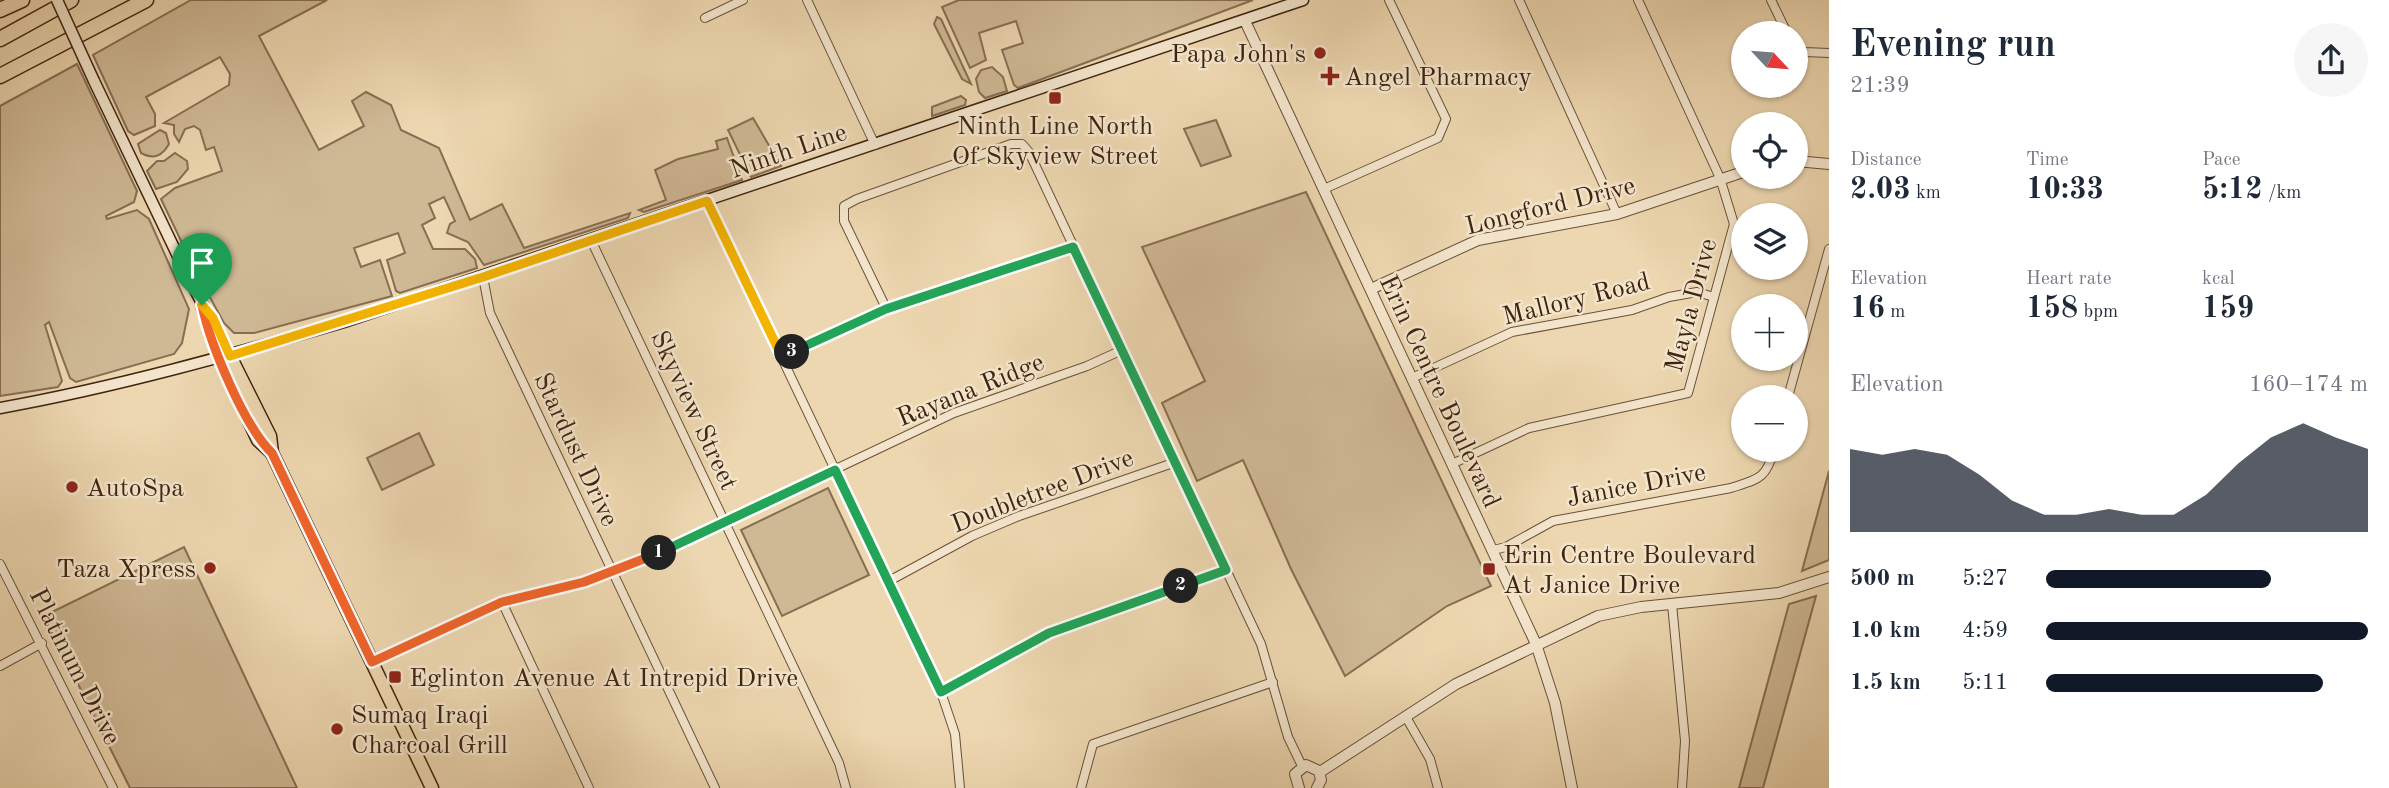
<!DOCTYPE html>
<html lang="en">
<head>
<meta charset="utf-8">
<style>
  :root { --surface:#fff; --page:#f6f6f7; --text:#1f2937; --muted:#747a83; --accent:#111827 }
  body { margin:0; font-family:"Old Standard TT",serif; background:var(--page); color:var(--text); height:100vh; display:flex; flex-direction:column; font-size:26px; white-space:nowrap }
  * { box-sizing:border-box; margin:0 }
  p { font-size:23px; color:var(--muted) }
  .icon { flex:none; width:38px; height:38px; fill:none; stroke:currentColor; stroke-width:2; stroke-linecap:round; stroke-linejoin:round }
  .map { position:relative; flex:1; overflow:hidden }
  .panel { display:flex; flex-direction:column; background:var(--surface); width:560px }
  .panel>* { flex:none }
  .needle { width:46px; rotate:116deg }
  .fabs { position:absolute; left:1731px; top:21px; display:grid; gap:14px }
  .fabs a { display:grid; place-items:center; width:77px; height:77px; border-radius:50%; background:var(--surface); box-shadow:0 2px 5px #0004; font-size:35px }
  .pin { position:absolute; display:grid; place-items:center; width:60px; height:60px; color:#fff; margin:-72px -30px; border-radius:50% 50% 50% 0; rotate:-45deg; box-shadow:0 0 7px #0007 }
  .pin .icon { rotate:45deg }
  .km { position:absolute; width:35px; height:35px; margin:-18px; border-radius:50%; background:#222; color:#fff; font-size:19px; line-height:35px; text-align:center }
  .round { display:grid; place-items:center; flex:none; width:74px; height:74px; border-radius:37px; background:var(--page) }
  .headline { display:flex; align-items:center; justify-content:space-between; height:119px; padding:0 21px }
  h1 { font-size:38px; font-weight:700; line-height:52px }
  .metrics { display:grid; grid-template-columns:repeat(3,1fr); gap:10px; height:119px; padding:7px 21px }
  .metrics div { display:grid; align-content:center }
  .metrics b { font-size:30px; font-weight:700 }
  .metrics small { font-size:19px; font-weight:400 }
  .metrics p { font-size:19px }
  .chart { height:196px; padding:14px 21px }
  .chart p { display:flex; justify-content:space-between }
  .chart svg { width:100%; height:126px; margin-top:7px; fill:var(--accent); opacity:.7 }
  ul { padding:0 21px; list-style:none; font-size:23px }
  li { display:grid; grid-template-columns:112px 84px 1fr; align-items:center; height:52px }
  li i { height:18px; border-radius:9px; background:var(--accent) }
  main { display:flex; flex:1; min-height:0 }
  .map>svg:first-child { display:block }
  .green { fill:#cfb995; stroke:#876e52; stroke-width:2 }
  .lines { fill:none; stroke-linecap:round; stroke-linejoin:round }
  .minor-casing { stroke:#6a5138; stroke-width:10 }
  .tertiary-casing { stroke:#6a5138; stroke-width:12 }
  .secondary-casing { stroke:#3f2410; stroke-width:13 }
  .primary-casing { stroke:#3f2410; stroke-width:15 }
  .motorway-casing { stroke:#3f2410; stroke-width:17 }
  .minor { stroke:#f3e5cc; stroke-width:8 }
  .tertiary { stroke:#f3e5cc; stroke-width:10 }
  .secondary { stroke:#f3e5cc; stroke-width:10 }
  .primary { stroke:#edd7b0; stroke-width:12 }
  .motorway { stroke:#edd7b0; stroke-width:14 }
  .secondary-bridge-casing { stroke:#3f2410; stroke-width:13; stroke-linecap:butt }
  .secondary-bridge { stroke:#f3e5cc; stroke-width:10 }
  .split-1-casing { stroke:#fff; stroke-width:14 }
  .split-2-casing { stroke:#fff; stroke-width:14 }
  .split-3-casing { stroke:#fff; stroke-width:14 }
  .split-4-casing { stroke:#fff; stroke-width:14 }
  .split-1 { stroke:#f0652b; stroke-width:9 }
  .split-2 { stroke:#22a559; stroke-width:9 }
  .split-3 { stroke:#22a559; stroke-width:9 }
  .split-4 { stroke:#f5b400; stroke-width:9 }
  .poi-dot { fill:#8f2418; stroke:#f3e5cc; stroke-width:2.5 }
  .labels { text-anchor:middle; stroke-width:5; stroke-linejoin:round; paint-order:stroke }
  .poi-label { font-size:26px; fill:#3f2410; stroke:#f3e5cc; text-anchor:start }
  .street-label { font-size:26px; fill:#3f2410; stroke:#f3e5cc }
</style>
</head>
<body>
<main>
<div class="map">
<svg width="1829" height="788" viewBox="0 0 1829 788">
  <rect width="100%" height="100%" fill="#edd7b0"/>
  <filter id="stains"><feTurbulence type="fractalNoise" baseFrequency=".00286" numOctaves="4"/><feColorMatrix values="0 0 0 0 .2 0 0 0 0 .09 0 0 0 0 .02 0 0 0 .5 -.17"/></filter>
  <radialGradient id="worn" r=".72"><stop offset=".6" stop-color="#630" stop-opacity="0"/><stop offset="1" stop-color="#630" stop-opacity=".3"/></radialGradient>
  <g class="green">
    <polygon points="191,0 327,0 259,36 319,150 364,126 352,101 366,92 391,105 401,130 439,148 470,220 502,204 524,248 630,213 628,218 484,265 468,242 447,233 450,224 455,221 444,197 429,204 435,218 422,225 433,249 465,249 475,259 477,268 400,293 396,291 387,260 405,253 398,233 354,248 361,267 380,260 392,296 254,333 234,333 224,323 196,272 161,199 175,188 222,171 214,147 206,150 200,130 194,126 185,129 179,142 174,134 174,125 164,123 229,85 230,74 220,57 146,97 155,114 155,126 134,135 128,131 93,55"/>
    <polygon points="959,0 1253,0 1018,88 1014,85 1002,50 1023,43 1016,21 979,33 986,60 970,68 942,7"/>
    <polygon points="937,17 941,19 971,84 962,79 934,24"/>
    <polygon points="77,64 137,191 134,202 106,216 107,219 137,210 149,219 189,309 182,343 174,354 76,382 70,378 49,322 45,325 62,381 58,387 0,396 0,106"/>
    <polygon points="992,67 1003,77 1007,91 985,98 979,92 976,79 981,70"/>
    <polygon points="961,96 966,100 965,105 932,116 932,107"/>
    <polygon points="753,118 781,166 751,177 728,130"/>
    <polygon points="1216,120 1231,156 1201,166 1184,129"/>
    <path d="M 160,130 L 166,133 L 169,144 C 162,156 154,160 141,153 L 138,144 Z"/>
    <polygon points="727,138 742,180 644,212 639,210 666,200 655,170 678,159 718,149 716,141"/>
    <polygon points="175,153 187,161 188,169 177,182 156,189 147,171 157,161 164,161"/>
    <polygon points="1306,192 1491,586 1447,606 1345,676 1291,569 1243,460 1197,481 1162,403 1205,381 1142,247"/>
    <polygon points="419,433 434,465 382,490 367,458"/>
    <polygon points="1829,471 1829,560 1802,571"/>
    <polygon points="828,488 869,575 782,616 741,530"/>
    <polygon points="184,547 297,788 130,788 44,616"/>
    <polygon points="1816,596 1763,788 1739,788 1789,604"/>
  </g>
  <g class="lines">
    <defs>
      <g id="minor">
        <polyline points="807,0 875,145"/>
        <polyline points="1519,0 1617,214"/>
        <polyline points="1771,0 1787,33"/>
        <polyline points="705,18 743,0"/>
        <polyline points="1796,48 1804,52 1829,53"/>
        <polyline points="1324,189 1438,138 1446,119 1389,0"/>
        <polyline points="707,201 941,692 955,734 960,788"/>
        <polyline points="591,240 839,763 846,788"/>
        <polyline points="483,277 490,313 715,788"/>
        <polyline points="886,308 844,221 844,206 857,199 1011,144 1022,144 1029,152 1261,644 1288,737 1302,766"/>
        <polyline points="782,357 886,308 1073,247"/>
        <polyline points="1412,378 1512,332 1632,310 1669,297 1697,292 1714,297"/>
        <polyline points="1788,397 1829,249"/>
        <polyline points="1452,464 1529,428 1688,393 1734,224 1720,178 1638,0"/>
        <path d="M 1493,550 L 1506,547 L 1553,521 L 1731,488 C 1759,479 1766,479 1774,450"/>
        <polyline points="0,564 113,788"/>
        <polyline points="889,581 972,536 1019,516 1176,462"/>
        <polyline points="502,602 589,788"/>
        <polyline points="1672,604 1685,741 1682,788"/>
        <polyline points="372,662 502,602 584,582 631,566 954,413 1087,366 1122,350"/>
        <polyline points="0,666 42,643"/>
        <polyline points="941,692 1049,633 1226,571"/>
        <polyline points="1406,717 1430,759 1438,788"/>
        <polyline points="1081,788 1093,744 1273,682"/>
      </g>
      <g id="tertiary">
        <polyline points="1245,21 1536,644 1555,703 1572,788"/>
        <polyline points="1796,161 1829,164"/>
        <polyline points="1371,289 1478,240 1617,214 1743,172"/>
        <polyline points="1320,772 1456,684 1598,616 1641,607 1779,593 1829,577"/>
        <polyline points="1299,788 1295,774 1306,765 1319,771 1321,780 1317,788"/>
      </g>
      <g id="secondary">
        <polyline points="94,81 187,275 230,356"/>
        <polyline points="202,308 220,359"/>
        <path d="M 0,408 C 117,387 230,355 344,322 L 1303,0"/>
      </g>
      <g id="primary">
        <polyline points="230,356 270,436 272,453 432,788"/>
        <polyline points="220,359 258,440 272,453"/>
      </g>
      <g id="motorway">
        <polyline points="0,10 22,0"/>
        <polyline points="0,39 71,0"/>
        <polyline points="0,76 146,0"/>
      </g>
    </defs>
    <use href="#minor" class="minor-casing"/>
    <use href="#tertiary" class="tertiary-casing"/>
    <use href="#secondary" class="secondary-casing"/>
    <use href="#primary" class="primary-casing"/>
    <use href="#motorway" class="motorway-casing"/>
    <use href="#minor" class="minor"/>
    <use href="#tertiary" class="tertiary"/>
    <use href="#secondary" class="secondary"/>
    <use href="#primary" class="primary"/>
    <use href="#motorway" class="motorway"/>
    <defs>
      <polyline id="secondary-bridge" points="57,0 94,81"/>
    </defs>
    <use href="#secondary-bridge" class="secondary-bridge-casing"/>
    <use href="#secondary-bridge" class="secondary-bridge"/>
  </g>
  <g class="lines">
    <defs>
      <path id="split-1" d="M 202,305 C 210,344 244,426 272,453 L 372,662 L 502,602 L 584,582 L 659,553"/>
      <polyline id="split-2" points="659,553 835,470 941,692 1049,633 1181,586"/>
      <polyline id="split-3" points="792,352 886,309 1073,247 1226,570 1181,586"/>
      <polyline id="split-4" points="202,305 213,318 230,356 483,277 707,201 782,357 792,352"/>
    </defs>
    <use href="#split-1" class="split-1-casing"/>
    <use href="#split-2" class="split-2-casing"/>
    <use href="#split-3" class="split-3-casing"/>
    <use href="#split-4" class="split-4-casing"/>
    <use href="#split-1" class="split-1"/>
    <use href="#split-2" class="split-2"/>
    <use href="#split-3" class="split-3"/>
    <use href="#split-4" class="split-4"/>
  </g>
  <g class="poi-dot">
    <circle cx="1320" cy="53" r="7"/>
    <path d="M1326.5 65.5h7v7h7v7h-7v7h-7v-7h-7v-7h7z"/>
    <rect x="1048" y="91" width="14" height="14" rx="3.5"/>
    <circle cx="72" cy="487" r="7"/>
    <circle cx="210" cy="568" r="7"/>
    <rect x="1482" y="562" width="14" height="14" rx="3.5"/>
    <rect x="388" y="670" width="14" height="14" rx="3.5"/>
    <circle cx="337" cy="729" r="7"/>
  </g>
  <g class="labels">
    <g class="poi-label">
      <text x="1306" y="62" text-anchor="end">Papa John's</text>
      <text x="1344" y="85">Angel Pharmacy</text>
      <text x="1055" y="134" text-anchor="middle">Ninth Line North<tspan x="1055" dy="30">Of Skyview Street</tspan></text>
      <text x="86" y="496">AutoSpa</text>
      <text x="1503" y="563">Erin Centre Boulevard<tspan x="1503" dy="30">At Janice Drive</tspan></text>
      <text x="196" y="577" text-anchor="end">Taza Xpress</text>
      <text x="409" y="686">Eglinton Avenue At Intrepid Drive</text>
      <text x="351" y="723">Sumaq Iraqi<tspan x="351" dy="30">Charcoal Grill</tspan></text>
    </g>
    <g class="street-label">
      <text transform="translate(788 150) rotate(-19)" y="9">Ninth Line</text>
      <text transform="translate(1550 205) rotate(-14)" y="9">Longford Drive</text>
      <text transform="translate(1576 298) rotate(-14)" y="9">Mallory Road</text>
      <text transform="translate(1690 305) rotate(-75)" y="9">Mayla Drive</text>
      <text transform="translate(970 389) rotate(-22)" y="9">Rayana Ridge</text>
      <text transform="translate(1441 391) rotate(65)" y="9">Erin Centre Boulevard</text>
      <text transform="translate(695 410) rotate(65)" y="9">Skyview Street</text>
      <text transform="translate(577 449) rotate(65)" y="9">Stardust Drive</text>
      <text transform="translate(1636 484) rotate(-11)" y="9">Janice Drive</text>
      <text transform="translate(1042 490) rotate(-21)" y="9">Doubletree Drive</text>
      <text transform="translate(76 666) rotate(63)" y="9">Platinum Drive</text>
    </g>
  </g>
  <rect width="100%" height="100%" filter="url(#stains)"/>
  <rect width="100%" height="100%" fill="url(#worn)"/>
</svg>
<div class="fabs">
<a><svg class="needle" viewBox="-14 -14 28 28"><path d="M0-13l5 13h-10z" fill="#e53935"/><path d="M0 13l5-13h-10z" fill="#747a83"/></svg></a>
<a><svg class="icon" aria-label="locate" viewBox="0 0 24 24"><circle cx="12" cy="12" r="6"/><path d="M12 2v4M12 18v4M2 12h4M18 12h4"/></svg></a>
<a><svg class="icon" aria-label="layers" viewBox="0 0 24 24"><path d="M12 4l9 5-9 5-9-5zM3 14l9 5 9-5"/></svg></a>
<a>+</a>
<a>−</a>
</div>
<div class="pin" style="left:202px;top:305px;background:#1e9e55"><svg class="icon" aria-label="arrive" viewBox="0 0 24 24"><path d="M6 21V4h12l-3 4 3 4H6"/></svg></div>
<b class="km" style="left:659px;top:553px">1</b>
<b class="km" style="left:1181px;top:586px">2</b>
<b class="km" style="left:792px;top:352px">3</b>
</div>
<section class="panel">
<div class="headline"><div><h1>Evening run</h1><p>21:39</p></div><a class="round"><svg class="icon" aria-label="share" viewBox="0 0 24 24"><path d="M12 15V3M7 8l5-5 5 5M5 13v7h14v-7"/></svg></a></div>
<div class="metrics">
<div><p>Distance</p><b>2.03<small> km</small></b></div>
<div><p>Time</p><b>10:33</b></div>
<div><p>Pace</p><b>5:12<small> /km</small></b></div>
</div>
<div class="metrics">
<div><p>Elevation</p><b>16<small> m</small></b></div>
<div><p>Heart rate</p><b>158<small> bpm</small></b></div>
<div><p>kcal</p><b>159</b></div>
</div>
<div class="chart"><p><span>Elevation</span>160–174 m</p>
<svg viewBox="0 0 160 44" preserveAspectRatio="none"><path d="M0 44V15L10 17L20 15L30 17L40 24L50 33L60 38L70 38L80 36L90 38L100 38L110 31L120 20L130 11L140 6L150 11L160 15V44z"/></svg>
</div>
<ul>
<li><b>500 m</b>5:27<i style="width:70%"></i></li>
<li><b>1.0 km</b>4:59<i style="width:100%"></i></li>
<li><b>1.5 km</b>5:11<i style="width:86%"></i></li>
</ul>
</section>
</main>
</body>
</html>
